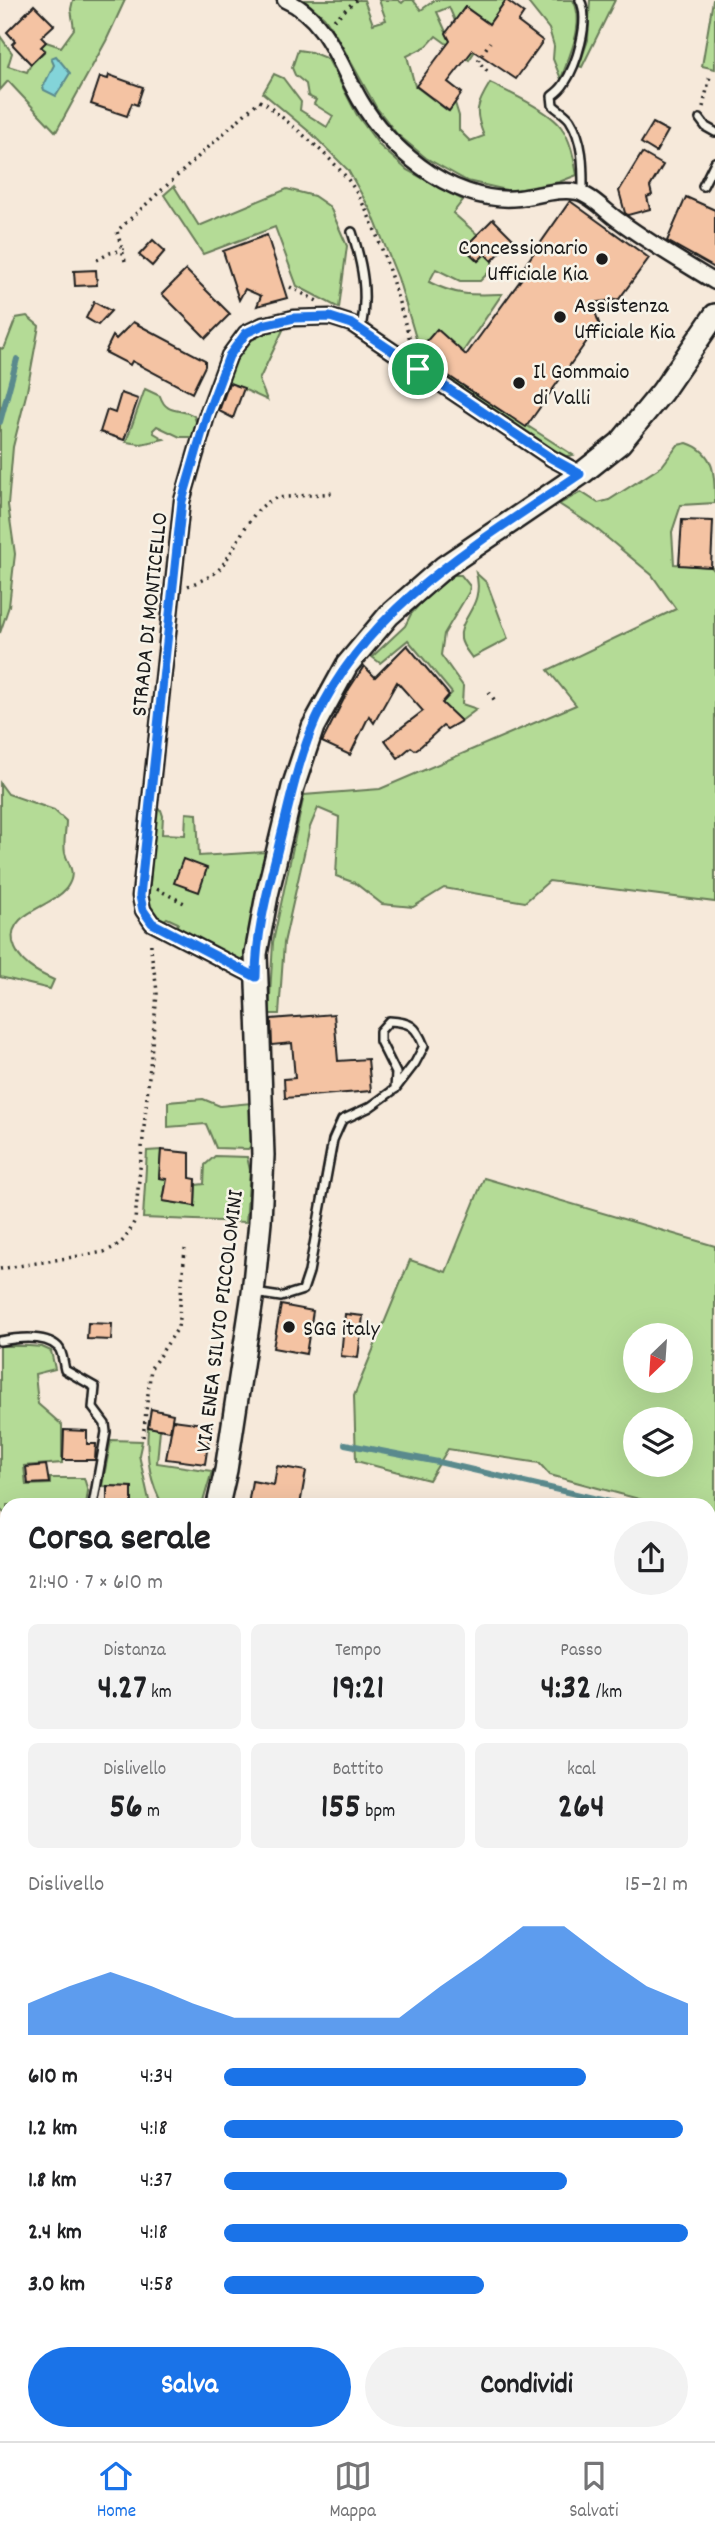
<!DOCTYPE html>
<html lang="it">
<head>
<meta charset="utf-8">
<style>
  :root { --surface:#fff; --page:#f2f2f2; --text:#202124; --muted:#757577; --line:#e0e0e0; --accent:#1a73e8 }
  body { margin:0; font-family:Dekko,sans-serif; background:var(--page); color:var(--text); height:100vh; display:flex; flex-direction:column; font-size:26px; white-space:nowrap }
  * { box-sizing:border-box; margin:0 }
  p { font-size:23px; color:var(--muted) }
  .icon { flex:none; width:38px; height:38px; fill:none; stroke:currentColor; stroke-width:2; stroke-linecap:round; stroke-linejoin:round }
  .map { position:relative; flex:1; overflow:hidden }
  .drawer { position:absolute; left:0px; top:1498px; width:716px; height:943px; display:flex; flex-direction:column; background:var(--surface); border-radius:21px 21px 0 0; box-shadow:0 7px 28px #0002 }
  .drawer>* { flex:none }
  .needle { width:46px; rotate:205deg }
  .fabs { position:absolute; left:623px; top:1323px; display:grid; gap:14px }
  .fabs a { display:grid; place-items:center; width:70px; height:70px; border-radius:50%; background:var(--surface); box-shadow:0 7px 28px #0002; font-size:35px }
  .pin { position:absolute; display:grid; place-items:center; width:60px; height:60px; color:#fff; margin:-30px; border:4px solid #fff; border-radius:50%; box-shadow:0 2px 7px #0007 }
  .round { display:grid; place-items:center; flex:none; width:74px; height:74px; border-radius:37px; background:var(--page) }
  .headline { display:flex; align-items:center; justify-content:space-between; height:119px; padding:0 28px }
  h1 { font-size:38px; font-weight:800; line-height:52px }
  .figures { display:grid; grid-template-columns:repeat(3,1fr); gap:10px; height:119px; padding:7px 28px }
  .figures div { display:grid; align-content:center; border-radius:10px; background:var(--page); text-align:center }
  .figures b { font-size:35px; font-weight:800 }
  .figures small { font-size:19px; font-weight:400 }
  .figures p { font-size:19px }
  .chart { height:196px; padding:14px 28px }
  .chart p { display:flex; justify-content:space-between }
  .chart svg { width:100%; height:126px; margin-top:7px; fill:var(--accent); opacity:.7 }
  .primary-button { display:flex; gap:14px; margin-top:auto; padding:14px 28px }
  .primary-button a { flex:1; height:80px; border-radius:42px; background:var(--accent); color:#fff; font-size:28px; font-weight:800; line-height:80px; text-align:center }
  .primary-button a+a { background:var(--page); color:var(--text) }
  ul { padding:0 28px; list-style:none; font-size:23px }
  li { display:grid; grid-template-columns:112px 84px 1fr; align-items:center; height:52px }
  li i { height:18px; border-radius:9px; background:var(--accent) }
  .dock { display:flex; justify-content:space-around; align-items:center; height:98px; border-top:2px solid var(--line); background:var(--surface); font-size:19px; color:var(--muted) }
  .dock a { display:grid; justify-items:center; gap:4px }
  .dock .selected { color:var(--accent) }
  .map>svg:first-child { display:block }
  .green { fill:#b4db96; stroke:#687c59; stroke-width:2; fill-rule:evenodd }
  .water { fill:#83d4d9; stroke:#5a8a8d; stroke-width:2 }
  .lines { fill:none; stroke-linecap:round; stroke-linejoin:round }
  .stream { stroke:#5a8a8d; stroke-width:6 }
  .building { fill:#f4c3a3; stroke:#1c1c1c; stroke-width:2 }
  .lane-casing { stroke:#1c1c1c; stroke-width:12 }
  .street-casing { stroke:#1c1c1c; stroke-width:19 }
  .secondary-casing { stroke:#1c1c1c; stroke-width:26 }
  .path { stroke:#1c1c1c; stroke-width:3.5; stroke-dasharray:2 5; stroke-linecap:butt }
  .lane { stroke:#f7f3e8; stroke-width:7 }
  .street { stroke:#f7f3e8; stroke-width:14 }
  .secondary { stroke:#f7f3e8; stroke-width:21 }
  .route-casing { stroke:#fff; stroke-width:14 }
  .route { stroke:#1a73e8; stroke-width:9 }
  .poi-dot { fill:#1c1c1c; stroke:#f7f3e8; stroke-width:2.5 }
  .labels { text-anchor:middle; stroke-width:5; stroke-linejoin:round; paint-order:stroke }
  .poi-label { font-size:23px; fill:#1c1c1c; stroke:#f7f3e8; text-anchor:start }
  .street-label { font-size:23px; fill:#1c1c1c; stroke:#f7f3e8 }
</style>
</head>
<body>
<div class="map">
<svg width="715" height="2441" viewBox="0 0 715 2441">
  <rect width="100%" height="100%" fill="#f6e9da"/>
  <filter id="ink" filterUnits="userSpaceOnUse"><feTurbulence type="fractalNoise" baseFrequency=".0143" numOctaves="2"/><feDisplacementMap in="SourceGraphic" scale="14" xChannelSelector="R" yChannelSelector="G"/><feConvolveMatrix kernelMatrix="1 2 1 2 8 2 1 2 1" color-interpolation-filters="sRGB"/></filter>
  <g filter="url(#ink)">
    <g class="green">
      <polygon points="73,0 125,0 106,41 56,132 8,81 0,90 0,36 12,53 8,66 27,72 31,64 45,51 41,47 46,42 61,47 74,29 71,9"/>
      <path d="M 304,0 L 364,0 L 373,24 L 386,20 L 379,0 L 398,0 L 402,3 L 405,0 L 413,0 L 421,10 L 435,0 L 506,0 L 489,24 L 465,7 L 455,21 L 449,7 L 437,12 L 446,32 L 475,51 L 469,60 L 436,36 L 427,46 L 407,56 L 415,86 L 448,111 L 455,103 L 459,116 L 459,130 L 470,141 L 484,136 C 474,111 476,106 490,83 C 508,92 550,111 561,127 C 571,140 574,159 577,175 L 559,182 L 511,191 L 467,181 L 426,158 L 397,134 L 376,107 L 332,28 L 324,17 Z"/>
      <path d="M 526,0 L 573,0 C 586,23 569,56 561,79 L 553,59 L 554,46 L 549,29 Z"/>
      <polygon points="590,0 615,0 582,67 579,66 588,40"/>
      <polygon points="713,0 715,0 715,69 702,66"/>
      <path d="M 298,50 L 311,52 L 328,59 L 357,115 L 380,146 L 407,170 L 463,200 L 453,213 L 478,235 L 465,248 L 478,261 L 485,254 L 492,261 L 492,269 L 480,281 L 460,281 L 436,269 L 429,282 C 457,296 472,295 502,294 L 462,353 L 446,342 L 431,363 L 421,355 L 398,278 L 371,211 L 348,170 L 312,134 L 263,93 L 274,74 L 283,78 L 301,102 L 300,110 L 327,127 L 333,116 L 314,104 L 316,100 L 308,96 L 306,84 L 295,75 L 292,68 Z"/>
      <polygon points="174,186 199,226 287,189 314,196 330,207 347,246 339,308 297,286 275,227 203,254 164,195"/>
      <polygon points="27,316 39,326 27,391 13,447 8,505 15,554 9,606 0,633 0,348 4,349 16,318"/>
      <path d="M 284,328 L 259,380 L 267,400 L 228,382 C 229,349 255,334 284,328 Z"/>
      <polygon points="432,365 573,455 562,457 553,454 427,367"/>
      <path d="M 145,389 L 160,396 C 167,416 180,407 194,416 L 198,427 L 192,437 L 180,437 L 157,426 L 153,430 L 154,433 L 164,439 L 141,444 L 126,442 Z"/>
      <path d="M 687,443 C 715,452 715,475 715,503 L 681,505 L 672,532 L 674,564 L 711,567 L 715,571 L 715,902 L 549,881 L 525,902 L 444,888 L 413,907 L 382,904 L 355,883 L 336,876 L 339,817 L 318,808 L 310,827 L 284,943 L 279,1014 L 269,1014 L 273,942 L 304,795 L 380,789 L 576,705 L 548,670 L 676,609 L 652,575 L 593,526 L 559,504 L 581,492 L 598,503 L 609,500 L 662,466 L 678,445 Z"/>
      <path d="M 476,573 L 487,583 L 508,639 L 472,658 C 468,652 462,646 461,639 C 458,617 485,607 476,573 Z"/>
      <polygon points="454,575 461,575 470,586 469,592 444,634 441,655 463,686 462,704 477,709 461,721 442,703 452,693 408,640 380,663 372,657 405,626 411,614 425,598"/>
      <path d="M 0,783 L 8,794 L 54,810 L 66,821 C 66,831 63,844 65,853 C 68,865 76,871 69,884 C 58,907 7,910 13,942 C 18,963 36,972 54,980 L 50,989 L 0,977 Z"/>
      <polygon points="155,808 161,810 163,816 162,834 185,835 186,813 197,814 199,856 266,852 244,965 176,928 178,923 167,918 162,922 147,910 146,898 150,883"/>
      <polygon points="203,1099 220,1106 251,1103 251,1146 248,1149 216,1148 206,1124 168,1127 168,1102"/>
      <polygon points="161,1150 159,1178 167,1179 163,1201 195,1206 196,1185 204,1184 205,1165 215,1156 247,1157 250,1170 246,1222 143,1218 147,1151"/>
      <path d="M 484,1178 L 715,1246 L 715,1519 L 709,1518 L 709,1505 L 661,1505 L 550,1475 L 539,1463 L 448,1449 L 429,1480 L 356,1461 L 354,1396 L 410,1260 L 446,1272 ZM 681,1335 L 681,1381 L 635,1381 L 635,1335 ZM 681,1419 L 681,1465 L 635,1465 L 635,1419 Z"/>
      <polygon points="0,1346 29,1346 42,1347 51,1351 55,1369 35,1374 38,1404 62,1425 62,1463 24,1466 26,1485 50,1484 50,1478 84,1478 88,1491 86,1505 7,1505 7,1516 0,1509"/>
      <path d="M 148,1427 L 160,1429 L 157,1463 L 212,1471 L 202,1505 L 163,1505 C 149,1482 146,1454 148,1427 Z"/>
      <polygon points="111,1440 142,1441 139,1455 150,1505 132,1505 132,1487 102,1486"/>
      <polygon points="715,1864 715,2441 0,2441 0,2435 7,2429 7,2434 709,2434 709,1873"/>
    </g>
    <polygon class="water" points="56,56 70,73 56,96 44,90 43,87 54,65 51,58"/>
    <g class="lines">
      <g class="stream">
        <polyline points="0,422 17,359"/>
        <polyline points="345,1444 443,1463 623,1505"/>
        <polyline points="709,1528 715,1529"/>
        <polyline points="709,1620 715,1622"/>
        <polyline points="709,1906 715,1897"/>
        <polyline points="63,2434 73,2441"/>
        <polyline points="367,2434 373,2441"/>
        <polyline points="0,2435 7,2428"/>
      </g>
    </g>
    <g class="building">
      <polygon points="506,0 524,13 518,22 543,41 516,79 473,50 448,82 462,93 449,111 416,86 450,41 446,33 465,7 489,24"/>
      <polygon points="34,5 54,25 41,37 46,42 41,47 45,50 31,64 12,44 15,41 7,32"/>
      <polygon points="109,75 143,87 137,105 132,103 127,116 91,104 100,77 108,79"/>
      <polygon points="653,123 668,131 656,152 641,143"/>
      <polygon points="642,153 663,165 650,187 652,195 647,197 650,209 628,215 625,213 619,191"/>
      <polygon points="686,197 715,210 715,268 667,241"/>
      <polygon points="570,201 649,258 619,299 592,303 601,329 592,334 526,427 432,365 439,355 425,343 437,329 466,355 525,274 521,271"/>
      <polygon points="493,219 513,239 492,261 485,254 478,261 464,248"/>
      <polygon points="267,235 287,298 257,306 261,296 245,289 239,300 223,251"/>
      <polygon points="153,240 165,251 152,266 139,255"/>
      <polygon points="96,270 97,285 75,286 74,271"/>
      <polygon points="186,270 230,314 206,338 162,294"/>
      <polygon points="94,302 111,311 98,325 86,318"/>
      <polygon points="133,322 205,360 205,366 192,393 132,361 130,365 105,352 113,336 116,339"/>
      <polygon points="229,383 244,388 233,418 219,411"/>
      <polygon points="121,393 138,399 124,440 100,432 107,410 115,413"/>
      <polygon points="682,520 713,521 711,567 679,565"/>
      <polygon points="407,645 449,695 442,703 461,721 447,729 443,726 421,746 415,750 411,747 398,758 385,740 423,711 397,682 374,723 369,716 350,755 322,742 349,689 364,666 375,677"/>
      <polygon points="183,859 207,868 199,892 174,883"/>
      <polygon points="334,1014 338,1061 368,1059 371,1091 285,1098 284,1079 295,1078 292,1043 272,1045 271,1019"/>
      <polygon points="161,1150 190,1153 190,1178 196,1179 195,1206 163,1201 167,1179 159,1178"/>
      <polygon points="281,1305 313,1311 306,1354 273,1348"/>
      <polygon points="345,1314 363,1316 358,1358 341,1356"/>
      <polygon points="88,1323 112,1324 111,1340 87,1339"/>
      <polygon points="151,1409 173,1414 170,1431 148,1427"/>
      <polygon points="173,1420 211,1425 205,1464 166,1459"/>
      <polygon points="64,1430 87,1431 87,1444 96,1444 95,1460 63,1460"/>
      <polygon points="46,1465 49,1483 28,1484 26,1467"/>
      <polygon points="277,1466 306,1471 300,1505 248,1505 252,1481 274,1485"/>
      <polygon points="107,1486 132,1487 132,1505 107,1505"/>
    </g>
    <g class="lines">
      <defs>
        <g id="lane">
          <path d="M 580,0 C 591,21 576,66 564,84 C 561,89 556,93 552,96 L 553,105 C 558,110 566,114 570,120 C 584,142 583,169 583,193"/>
          <polyline points="700,119 706,127 715,132"/>
          <polyline points="703,186 715,162"/>
          <path d="M 352,232 C 363,266 368,294 361,329"/>
          <path d="M 254,1293 L 281,1297 L 303,1290 L 309,1272 L 333,1140 L 342,1120 L 370,1107 L 395,1089 L 415,1063 L 424,1046 C 416,1026 411,1022 389,1021 L 380,1031 L 380,1041 L 396,1073 L 395,1089"/>
          <path d="M 0,1341 C 16,1338 45,1334 58,1347 C 63,1352 63,1363 65,1370 L 95,1387 L 93,1408 L 105,1424 L 106,1432 L 93,1505"/>
          <polyline points="0,1577 7,1579"/>
        </g>
        <g id="street">
          <path d="M 285,0 C 326,17 339,64 360,100 C 375,126 396,148 420,166 C 448,187 484,202 519,198 C 538,196 559,188 577,192 C 592,195 608,214 621,222 C 651,244 684,263 715,282"/>
          <polyline points="256,977 152,923 143,910 140,896 182,501 207,415 229,356 246,333 263,325 294,318 330,317 352,324 551,458 581,474"/>
        </g>
        <g id="secondary">
          <polyline points="218,1505 226,1470 253,1293 260,1222 263,1155 256,954 267,895 293,787 313,727 347,665 389,615 444,567 581,474 620,443 662,392 715,315"/>
          <polyline points="0,1712 7,1706"/>
        </g>
      </defs>
      <use href="#lane" class="lane-casing"/>
      <use href="#street" class="street-casing"/>
      <use href="#secondary" class="secondary-casing"/>
      <g class="path">
        <polyline points="334,20 356,0"/>
        <polyline points="487,71 478,61 490,42"/>
        <polyline points="703,107 710,76"/>
        <polyline points="97,260 110,253 124,250"/>
        <path d="M 125,261 L 117,231 L 259,101 L 266,104 C 293,127 323,149 346,177 C 377,216 396,295 411,343"/>
        <polyline points="290,287 317,301"/>
        <path d="M 188,586 C 199,581 213,577 221,567 C 239,545 248,509 276,498 L 333,493"/>
        <polyline points="489,692 495,701"/>
        <polyline points="157,889 184,903"/>
        <path d="M 0,1269 L 104,1252 C 124,1243 126,1239 135,1220 L 157,994 C 156,975 150,957 151,939"/>
        <polyline points="143,1437 151,1368 178,1328 185,1249"/>
        <polyline points="0,1538 7,1551"/>
        <polyline points="3,1567 7,1557"/>
      </g>
      <use href="#lane" class="lane"/>
      <use href="#street" class="street"/>
      <use href="#secondary" class="secondary"/>
    </g>
  </g>
  <g class="lines" filter="url(#ink)">
    <defs>
      <path id="route" d="M 330,317 L 352,324 L 551,458 L 580,474 C 480,542 368,605 316,719 C 299,757 291,797 281,836 C 270,882 256,929 256,977 L 152,923 L 143,910 L 140,896 L 182,501 L 207,415 L 229,356 L 246,333 L 263,325 L 294,318 Z"/>
    </defs>
    <use href="#route" class="route-casing"/>
    <use href="#route" class="route"/>
  </g>
  <g class="poi-dot">
    <circle cx="602" cy="259" r="7"/>
    <circle cx="560" cy="317" r="7"/>
    <circle cx="519" cy="383" r="7"/>
    <circle cx="289" cy="1327" r="7"/>
  </g>
  <g class="labels">
    <g class="poi-label">
      <text x="588" y="254" text-anchor="end">Concessionario<tspan x="588" dy="26">Ufficiale Kia</tspan></text>
      <text x="574" y="312">Assistenza<tspan x="574" dy="26">Ufficiale Kia</tspan></text>
      <text x="533" y="378">Il Gommaio<tspan x="533" dy="26">di Valli</tspan></text>
      <text x="303" y="1335">SGG italy</text>
    </g>
    <g class="street-label">
      <text transform="translate(148 614) rotate(-84)" y="8">STRADA DI MONTICELLO</text>
      <text transform="translate(218 1321) rotate(-83)" y="8">VIA ENEA SILVIO PICCOLOMINI</text>
    </g>
  </g>
</svg>
<div class="fabs">
<a><svg class="needle" viewBox="-14 -14 28 28"><path d="M0-13l5 13h-10z" fill="#e53935"/><path d="M0 13l5-13h-10z" fill="#757577"/></svg></a>
<a><svg class="icon" aria-label="layers" viewBox="0 0 24 24"><path d="M12 4l9 5-9 5-9-5zM3 14l9 5 9-5"/></svg></a>
</div>
<div class="pin" style="left:418px;top:369px;background:#1e9e55"><svg class="icon" aria-label="arrive" viewBox="0 0 24 24"><path d="M6 21V4h12l-3 4 3 4H6"/></svg></div>
<section class="drawer">
<div class="headline"><div><h1>Corsa serale</h1><p>21:40 · 7 × 610 m</p></div><a class="round"><svg class="icon" aria-label="share" viewBox="0 0 24 24"><path d="M12 15V3M7 8l5-5 5 5M5 13v7h14v-7"/></svg></a></div>
<div class="figures">
<div><p>Distanza</p><b>4.27<small> km</small></b></div>
<div><p>Tempo</p><b>19:21</b></div>
<div><p>Passo</p><b>4:32<small> /km</small></b></div>
</div>
<div class="figures">
<div><p>Dislivello</p><b>56<small> m</small></b></div>
<div><p>Battito</p><b>155<small> bpm</small></b></div>
<div><p>kcal</p><b>264</b></div>
</div>
<div class="chart"><p><span>Dislivello</span>15–21 m</p>
<svg viewBox="0 0 160 44" preserveAspectRatio="none"><path d="M0 44V33L10 27L20 22L30 27L40 33L50 38L60 38L70 38L80 38L90 38L100 27L110 17L120 6L130 6L140 17L150 27L160 33V44z"/></svg>
</div>
<ul>
<li><b>610 m</b>4:34<i style="width:78%"></i></li>
<li><b>1.2 km</b>4:18<i style="width:99%"></i></li>
<li><b>1.8 km</b>4:37<i style="width:74%"></i></li>
<li><b>2.4 km</b>4:18<i style="width:100%"></i></li>
<li><b>3.0 km</b>4:58<i style="width:56%"></i></li>
</ul>
<div class="primary-button"><a>Salva</a><a>Condividi</a></div>
</section>
</div>
<nav class="dock">
<a class="selected"><svg class="icon" aria-label="home" viewBox="0 0 24 24"><path d="M3 11l9-7 9 7M6 9v11h12V9"/></svg>Home</a>
<a><svg class="icon" aria-label="map" viewBox="0 0 24 24"><path d="M3 6l6-2 6 2 6-2v14l-6 2-6-2-6 2zM9 4v14M15 6v14"/></svg>Mappa</a>
<a><svg class="icon" aria-label="saved" viewBox="0 0 24 24"><path d="M7 4h10v16l-5-4-5 4z"/></svg>Salvati</a>
</nav>
</body>
</html>
